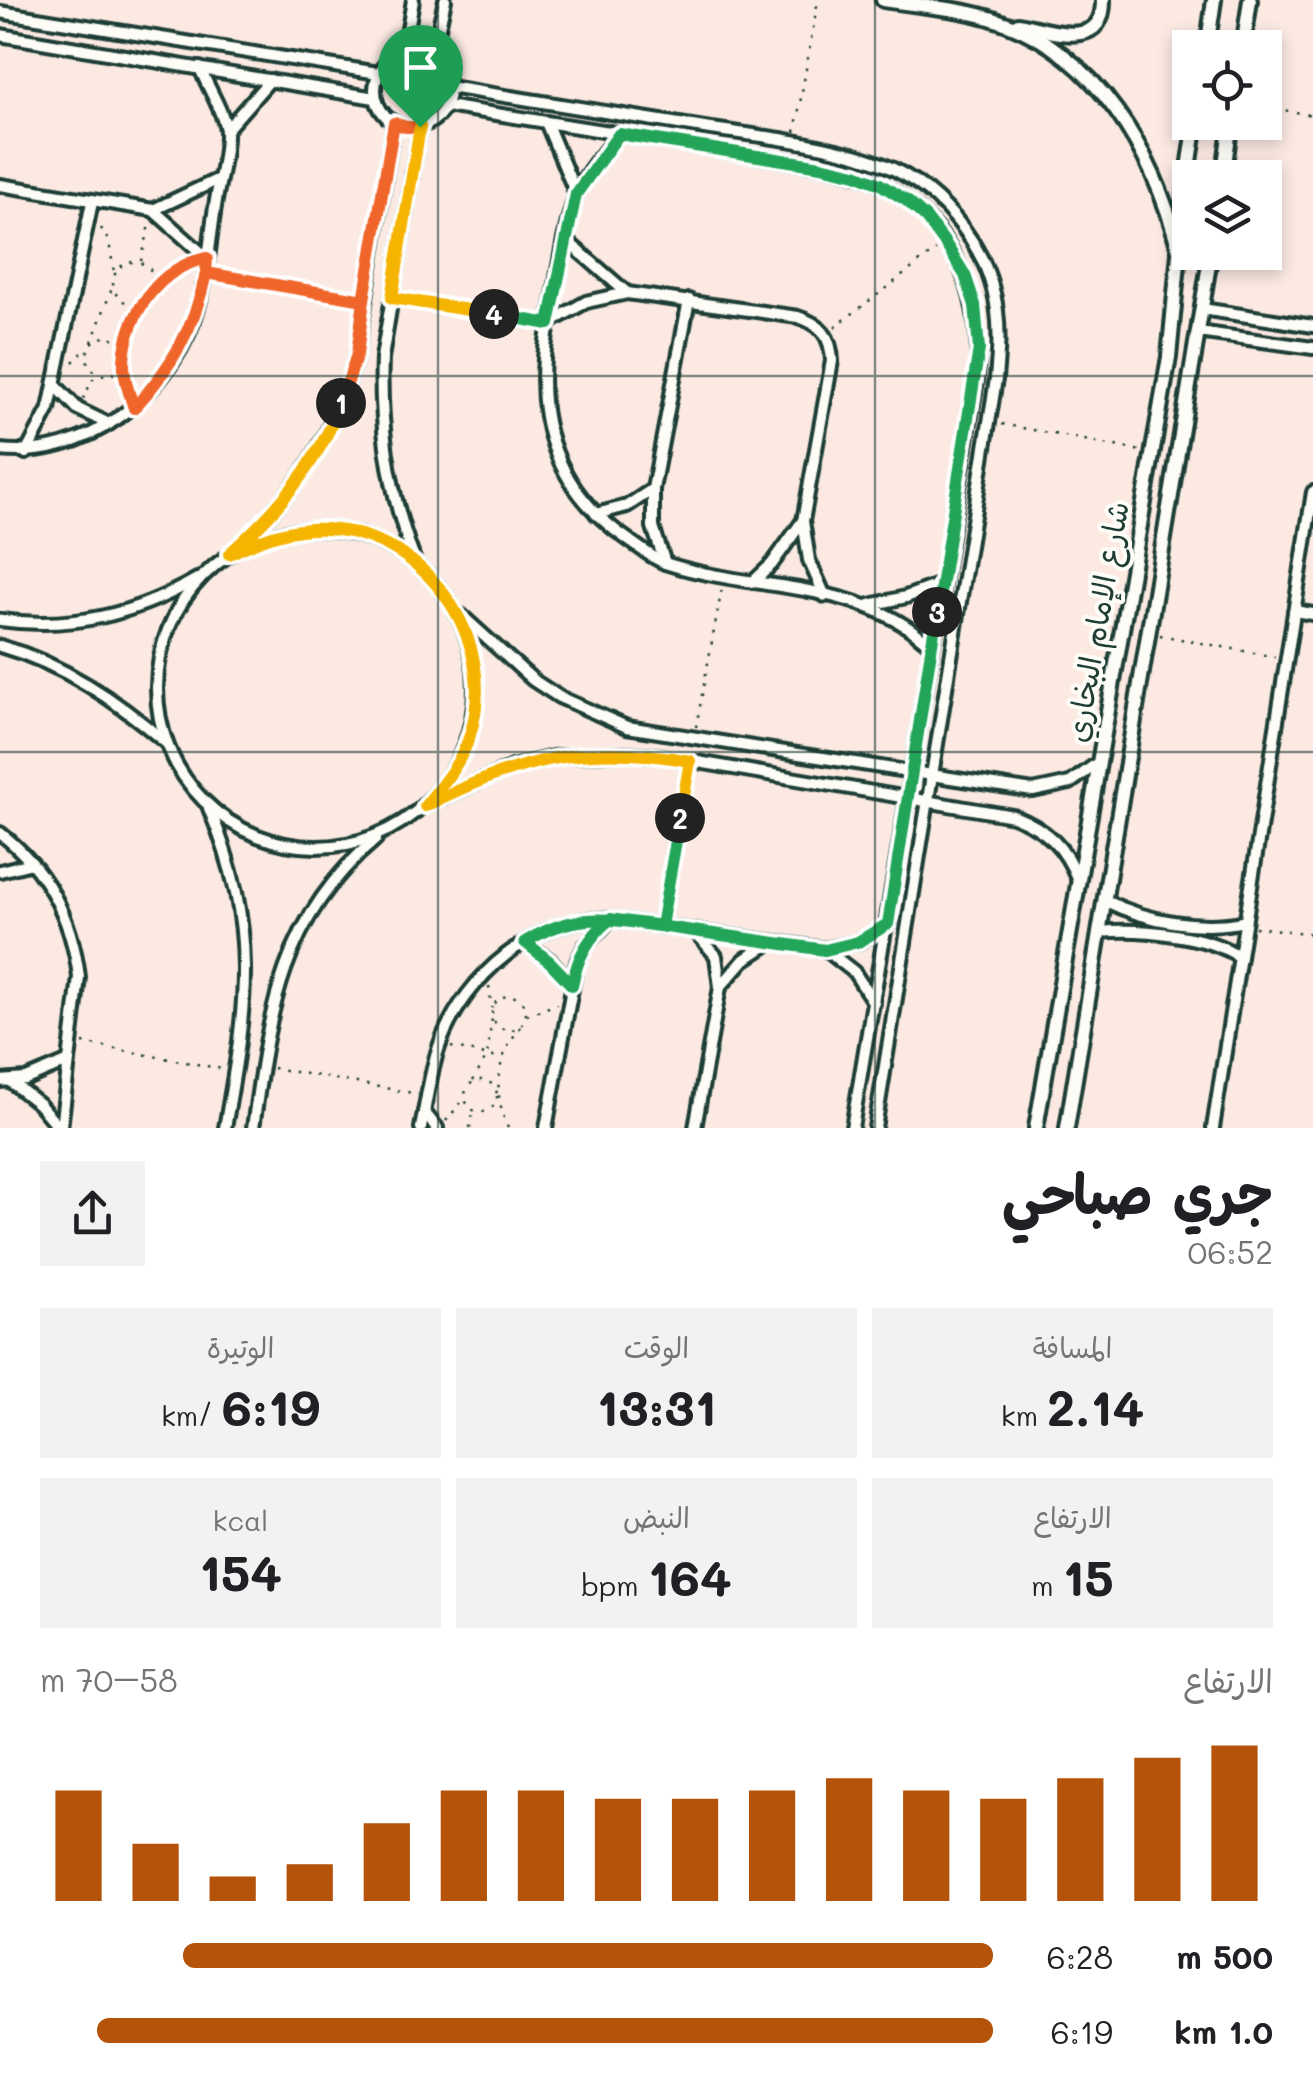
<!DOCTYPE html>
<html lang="ar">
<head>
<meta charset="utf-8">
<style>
  :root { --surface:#fff; --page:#f2f2f2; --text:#202124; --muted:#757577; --accent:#b45309 }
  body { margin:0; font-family:Mali,"Playpen Sans Arabic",sans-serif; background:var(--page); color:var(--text); direction:rtl; height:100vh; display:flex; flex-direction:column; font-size:38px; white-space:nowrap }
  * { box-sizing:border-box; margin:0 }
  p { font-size:32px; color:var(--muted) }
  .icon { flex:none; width:55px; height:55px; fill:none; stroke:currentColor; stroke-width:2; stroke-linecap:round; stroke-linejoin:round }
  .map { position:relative; height:1128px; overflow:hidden; direction:ltr }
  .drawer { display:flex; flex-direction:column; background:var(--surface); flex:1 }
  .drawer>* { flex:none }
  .fabs { position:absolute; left:1172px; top:30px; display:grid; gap:20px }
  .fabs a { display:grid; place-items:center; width:110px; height:110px; border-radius:0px; background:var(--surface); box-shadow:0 5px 15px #0003; font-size:50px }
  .pin { position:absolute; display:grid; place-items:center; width:85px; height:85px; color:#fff; margin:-102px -42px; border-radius:50% 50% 50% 0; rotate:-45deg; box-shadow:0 0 10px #0007 }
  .pin .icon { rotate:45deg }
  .km { position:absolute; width:50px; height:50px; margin:-25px; border-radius:50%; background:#222; color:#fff; font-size:28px; line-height:50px; text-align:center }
  .round { display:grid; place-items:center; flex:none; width:105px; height:105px; border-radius:0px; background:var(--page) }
  .summary { display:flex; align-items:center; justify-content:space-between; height:170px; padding:0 40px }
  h1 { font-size:55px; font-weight:700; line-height:75px }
  .figures { display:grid; grid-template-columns:repeat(3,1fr); gap:15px; height:170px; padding:10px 40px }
  .figures div { display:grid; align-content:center; border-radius:0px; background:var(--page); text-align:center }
  .figures b { font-size:50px; font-weight:700 }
  .figures small { font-size:28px; font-weight:400 }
  .figures p { font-size:28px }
  .chart { height:280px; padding:20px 40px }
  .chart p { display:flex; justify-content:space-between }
  .chart svg { width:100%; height:180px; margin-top:10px; stroke:var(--accent); stroke-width:6 }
  ul { padding:0 40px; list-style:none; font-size:32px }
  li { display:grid; grid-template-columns:160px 120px 1fr; align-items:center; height:75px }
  li i { height:25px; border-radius:12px; background:var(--accent) }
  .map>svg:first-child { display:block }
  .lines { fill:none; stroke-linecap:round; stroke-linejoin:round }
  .minor-casing { stroke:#1f3d34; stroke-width:18 }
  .tertiary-casing { stroke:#1f3d34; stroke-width:20 }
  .path { stroke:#1f3d34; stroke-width:2.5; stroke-dasharray:2.5 8; stroke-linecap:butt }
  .minor { stroke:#fdfcf7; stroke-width:10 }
  .tertiary { stroke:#fdfcf7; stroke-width:12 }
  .split-1-casing { stroke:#fff; stroke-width:20 }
  .split-2-casing { stroke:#fff; stroke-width:20 }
  .split-3-casing { stroke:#fff; stroke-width:20 }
  .split-4-casing { stroke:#fff; stroke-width:20 }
  .split-5-casing { stroke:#fff; stroke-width:20 }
  .split-1 { stroke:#f0652b; stroke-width:12 }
  .split-2 { stroke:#f5b400; stroke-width:12 }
  .split-3 { stroke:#22a559; stroke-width:12 }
  .split-4 { stroke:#22a559; stroke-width:12 }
  .split-5 { stroke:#f5b400; stroke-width:12 }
  .grid { fill:none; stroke:#1f3d34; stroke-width:2.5; stroke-opacity:0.55 }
  .labels { text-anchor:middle; stroke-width:8; stroke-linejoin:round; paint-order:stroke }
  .street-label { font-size:30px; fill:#1f3d34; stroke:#fdfcf7 }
</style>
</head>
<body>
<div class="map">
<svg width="1313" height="1128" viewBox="0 0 1313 1128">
  <rect width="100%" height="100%" fill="#fbe9e2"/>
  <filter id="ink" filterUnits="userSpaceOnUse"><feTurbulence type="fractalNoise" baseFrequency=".01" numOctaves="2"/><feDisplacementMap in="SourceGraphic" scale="20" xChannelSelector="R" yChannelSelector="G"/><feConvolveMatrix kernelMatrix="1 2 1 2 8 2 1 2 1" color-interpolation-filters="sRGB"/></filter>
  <g filter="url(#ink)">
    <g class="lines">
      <defs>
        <g id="minor">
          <polyline points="0,12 378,73"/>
          <polyline points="0,35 375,98"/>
          <circle cx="412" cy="90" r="37"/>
          <polyline points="404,53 413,0"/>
          <polyline points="432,59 445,0"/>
          <path d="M 449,87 C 532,100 615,114 698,127 C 755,136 816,141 871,160 C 935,181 989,243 997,311 C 1000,334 998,356 996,379 L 875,1128"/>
          <path d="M 446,106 L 821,166 C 841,171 862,175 880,184 C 957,223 983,299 977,380 L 852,1128"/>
          <polyline points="546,122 576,194"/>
          <polyline points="226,130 270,80"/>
          <path d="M 619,134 C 604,152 584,173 576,195 C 562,233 556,289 548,329 C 532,416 554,490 630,541 C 641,549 655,560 668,564 C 756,592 862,579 932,647"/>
          <polyline points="0,185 153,210 219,179"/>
          <polyline points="153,210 207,258"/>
          <polyline points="566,240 626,292"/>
          <polyline points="1202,309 1313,326"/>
          <path d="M 549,323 L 586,302 L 627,293 L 798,317 C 821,324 831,336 832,361 L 803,521 L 809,560 L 825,596"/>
          <polyline points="1198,332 1313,348"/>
          <polyline points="55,385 78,409 109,424"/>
          <path d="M 0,450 C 84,460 166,398 194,320 C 207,284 209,245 215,207 C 218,184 227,155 226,131 C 224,112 207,86 200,68"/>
          <polyline points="26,453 49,409 92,202"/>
          <polyline points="596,514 627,506 653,489"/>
          <circle cx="316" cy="688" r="159"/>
          <path d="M 238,546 C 298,493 335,431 357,354 L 394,123"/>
          <path d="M 415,562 C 390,495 379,430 382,358 L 420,127"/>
          <polyline points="665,563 653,527 653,489 689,300"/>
          <polyline points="753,582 772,564 802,522"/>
          <polyline points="870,605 906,597 943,583"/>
          <polyline points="1294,611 1313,614"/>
          <polyline points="461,615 533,680 559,697 627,727 1033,791 1070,783 1099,762"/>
          <path d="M 0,620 C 71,630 134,615 197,579"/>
          <path d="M 0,646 C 63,664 116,700 165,742"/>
          <path d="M 430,803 L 512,767 L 553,757 L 625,753 L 663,756 L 1013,816 C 1047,829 1065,847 1078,880"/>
          <path d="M 209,808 C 259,928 247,1004 225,1128"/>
          <path d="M 0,833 C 47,869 72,919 79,977 L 61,1128"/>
          <polyline points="0,871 32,863"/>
          <path d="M 1106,901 C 1146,921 1202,931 1245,921"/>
          <path d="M 1101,932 C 1140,928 1208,935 1240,957"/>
          <polyline points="525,942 551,961 572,985"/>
          <polyline points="826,950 854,972 874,1003"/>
          <polyline points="721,986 744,960 771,942"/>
          <polyline points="0,1081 26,1079 69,1061"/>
          <polyline points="11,1082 39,1104 59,1128"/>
          <polyline points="424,1112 437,1128"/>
          <path d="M 253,1128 C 269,1013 281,918 376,839"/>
          <path d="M 421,1128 C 427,1100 430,1071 440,1044 C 465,976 537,914 610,919 L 825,949 L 859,942 L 888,925"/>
          <polyline points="546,1128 577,962 585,946 610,920"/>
          <polyline points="695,1128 720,987 716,956 696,932"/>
          <polyline points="1213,1128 1313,492"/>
        </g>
        <g id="tertiary">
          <path d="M 883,0 C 920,6 961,8 996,20 C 1098,52 1154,154 1179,250 L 1190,251"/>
          <path d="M 1018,24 C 1049,30 1104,52 1103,0"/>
          <polyline points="1207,48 1214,0"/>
          <polyline points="1243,48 1250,0"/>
          <polyline points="1223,178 1231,122"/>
          <polyline points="1036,1128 1169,357 1184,201 1196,122"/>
          <polyline points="1067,1128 1211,252"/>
        </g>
      </defs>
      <use href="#minor" class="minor-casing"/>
      <use href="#tertiary" class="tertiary-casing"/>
      <g class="path">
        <polyline points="1265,107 1313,115"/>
        <polyline points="795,132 818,0"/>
        <polyline points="101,228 109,242 114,272"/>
        <polyline points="141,261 150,225"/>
        <circle cx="134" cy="283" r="21"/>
        <polyline points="217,275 352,297"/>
        <polyline points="156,284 173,269 191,261"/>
        <polyline points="403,300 538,322"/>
        <polyline points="835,327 936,250"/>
        <circle cx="106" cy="356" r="19"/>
        <polyline points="92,342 112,288"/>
        <polyline points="126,351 133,327 145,303"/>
        <polyline points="73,362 85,350"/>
        <polyline points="125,365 129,392"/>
        <polyline points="83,399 95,375"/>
        <polyline points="1002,424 1141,451"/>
        <polyline points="1160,635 1275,657"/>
        <polyline points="696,727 722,588"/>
        <polyline points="664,912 688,772"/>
        <polyline points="1255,927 1313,934"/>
        <polyline points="489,986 492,1008"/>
        <circle cx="509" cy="1013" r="17"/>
        <polyline points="527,1015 557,1004"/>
        <polyline points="83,1043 223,1069"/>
        <polyline points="451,1047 502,1059"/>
        <polyline points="273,1068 418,1094"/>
        <circle cx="481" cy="1096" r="16"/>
        <polyline points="473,1081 487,1056 492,1018"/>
        <polyline points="446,1121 463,1100"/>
        <polyline points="470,1128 473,1112"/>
        <path d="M 508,1128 C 492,1091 496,1057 522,1025"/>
      </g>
      <use href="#minor" class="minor"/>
      <use href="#tertiary" class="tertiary"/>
    </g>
  </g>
  <g class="lines" filter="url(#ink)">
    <defs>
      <path id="split-1" d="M 341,403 L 357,354 L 364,300 L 206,273 C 195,327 172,367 134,408 C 129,393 123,376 124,361 C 127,313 160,267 207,258 L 206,273 L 364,300 L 394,123 L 406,127 L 420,127"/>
      <path id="split-2" d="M 341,403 C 318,464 277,511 229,554 C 253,543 274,533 301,530 C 411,516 503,630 470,735 C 461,763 443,784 425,806 C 520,759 584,742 690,761 L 680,818"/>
      <path id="split-3" d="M 680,818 L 661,926 C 606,919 575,911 525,942 L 550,962 L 572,985 C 578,956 588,938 610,919 L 825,950 L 858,942 L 888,924 L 937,612"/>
      <polyline id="split-4" points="494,314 549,324 576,194 619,134 821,166 856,174 880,184 907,201 926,218 945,243 965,275 975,305 979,349 937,612"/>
      <polyline id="split-5" points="420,127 392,298 494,314"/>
    </defs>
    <use href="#split-1" class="split-1-casing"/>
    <use href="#split-2" class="split-2-casing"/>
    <use href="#split-3" class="split-3-casing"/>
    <use href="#split-4" class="split-4-casing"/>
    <use href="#split-5" class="split-5-casing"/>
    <use href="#split-1" class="split-1"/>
    <use href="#split-2" class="split-2"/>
    <use href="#split-3" class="split-3"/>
    <use href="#split-4" class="split-4"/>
    <use href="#split-5" class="split-5"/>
  </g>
  <path class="grid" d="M 438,0 L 438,1128M 875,0 L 875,1128M 0,376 L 1313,376M 0,752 L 1313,752"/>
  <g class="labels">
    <g class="street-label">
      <text transform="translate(1098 622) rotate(-80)" y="10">شارع الإمام البخاري</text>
    </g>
  </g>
</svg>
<div class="fabs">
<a><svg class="icon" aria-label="locate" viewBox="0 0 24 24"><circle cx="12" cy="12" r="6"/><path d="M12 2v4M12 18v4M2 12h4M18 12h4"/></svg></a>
<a><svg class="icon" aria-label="layers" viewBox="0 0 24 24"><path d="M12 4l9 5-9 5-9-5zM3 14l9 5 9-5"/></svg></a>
</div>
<div class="pin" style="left:420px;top:127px;background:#1e9e55"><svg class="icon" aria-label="arrive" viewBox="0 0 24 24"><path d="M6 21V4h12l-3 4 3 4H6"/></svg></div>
<b class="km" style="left:341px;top:403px">1</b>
<b class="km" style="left:680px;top:818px">2</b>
<b class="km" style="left:937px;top:612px">3</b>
<b class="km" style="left:494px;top:314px">4</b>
</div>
<section class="drawer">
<div class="summary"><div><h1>جري صباحي</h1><p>06:52</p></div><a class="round"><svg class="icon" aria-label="share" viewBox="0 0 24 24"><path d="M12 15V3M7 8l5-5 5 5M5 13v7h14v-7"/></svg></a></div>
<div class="figures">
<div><p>المسافة</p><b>2.14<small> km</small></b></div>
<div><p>الوقت</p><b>13:31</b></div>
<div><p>الوتيرة</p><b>6:19<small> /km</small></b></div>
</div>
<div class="figures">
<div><p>الارتفاع</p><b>15<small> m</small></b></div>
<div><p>النبض</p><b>164<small> bpm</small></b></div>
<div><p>kcal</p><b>154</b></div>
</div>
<div class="chart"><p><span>الارتفاع</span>58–70 m</p>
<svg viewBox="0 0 160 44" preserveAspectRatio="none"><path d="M5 44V17M15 44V30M25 44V38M35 44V35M45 44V25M55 44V17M65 44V17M75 44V19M85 44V19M95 44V17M105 44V14M115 44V17M125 44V19M135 44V14M145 44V9M155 44V6"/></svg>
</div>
<ul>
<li><b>500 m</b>6:28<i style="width:85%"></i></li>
<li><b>1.0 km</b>6:19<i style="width:94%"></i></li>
</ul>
</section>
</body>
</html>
